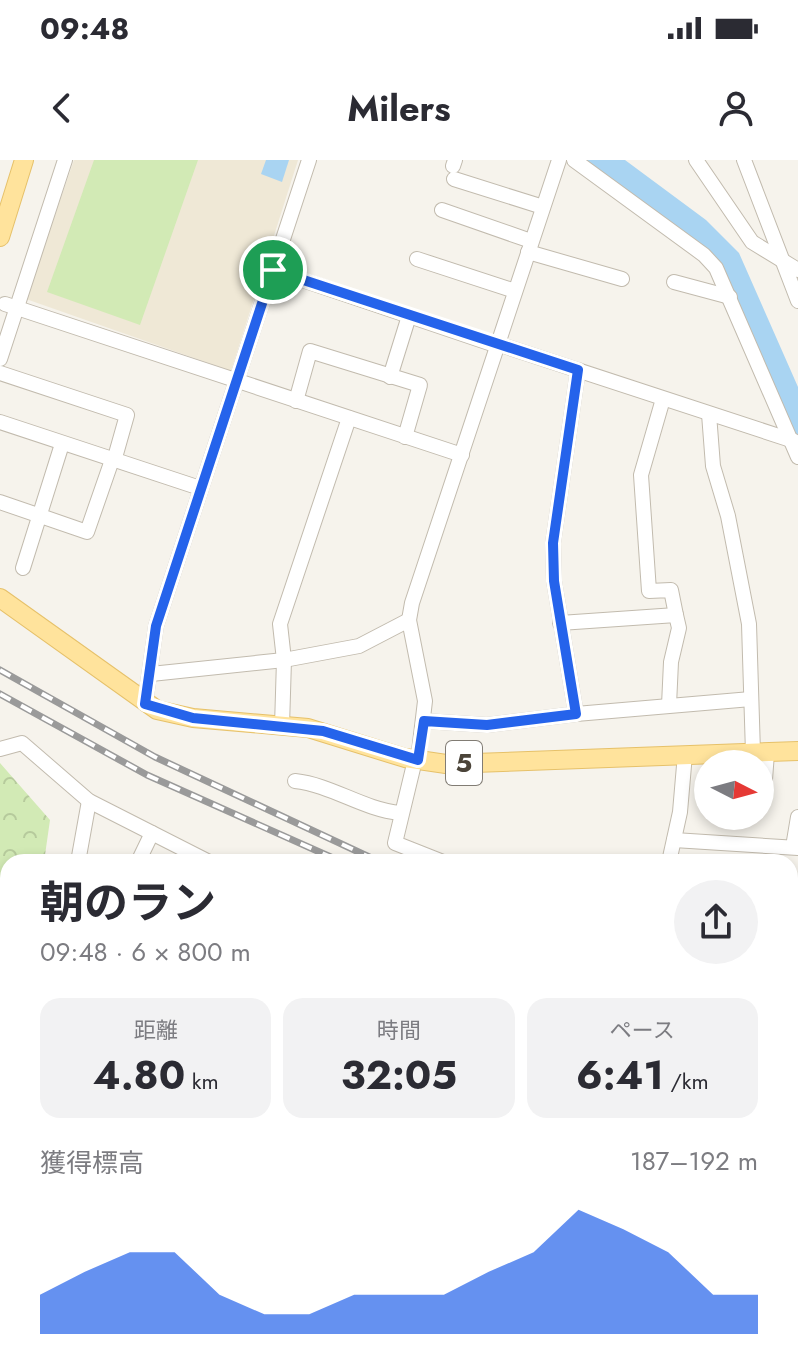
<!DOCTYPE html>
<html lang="ja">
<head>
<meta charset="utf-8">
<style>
  :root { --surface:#fff; --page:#f2f2f3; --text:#2b2b33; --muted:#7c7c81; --accent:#2563eb }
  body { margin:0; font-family:Jost,"Noto Sans JP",sans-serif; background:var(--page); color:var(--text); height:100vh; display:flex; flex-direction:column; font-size:30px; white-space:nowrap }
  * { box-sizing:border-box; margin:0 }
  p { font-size:26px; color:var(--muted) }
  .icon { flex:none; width:44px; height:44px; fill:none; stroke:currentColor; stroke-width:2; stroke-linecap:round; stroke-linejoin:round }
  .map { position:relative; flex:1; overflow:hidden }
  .panel { position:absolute; left:0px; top:694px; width:798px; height:514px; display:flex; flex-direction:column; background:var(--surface); border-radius:24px 24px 0 0; box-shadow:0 4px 12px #0003 }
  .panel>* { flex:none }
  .needle { width:52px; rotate:96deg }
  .controls { position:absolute; left:694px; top:590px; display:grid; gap:16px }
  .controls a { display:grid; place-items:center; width:80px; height:80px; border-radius:50%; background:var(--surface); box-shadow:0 4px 12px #0003; font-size:40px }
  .pin { position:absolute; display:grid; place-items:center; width:68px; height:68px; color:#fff; margin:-34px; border:4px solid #fff; border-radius:50%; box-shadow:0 2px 8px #0007 }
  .round { display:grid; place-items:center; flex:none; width:84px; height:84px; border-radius:42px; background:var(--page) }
  .summary { display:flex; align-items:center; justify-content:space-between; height:136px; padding:0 40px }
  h1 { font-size:44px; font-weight:700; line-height:60px }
  .stats { display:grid; grid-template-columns:repeat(3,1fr); gap:12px; height:136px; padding:8px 40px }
  .stats div { display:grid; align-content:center; border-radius:20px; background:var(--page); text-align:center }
  .stats b { font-size:40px; font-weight:700 }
  .stats small { font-size:22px; font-weight:400 }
  .stats p { font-size:22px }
  .chart { height:224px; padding:16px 40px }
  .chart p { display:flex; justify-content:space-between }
  .chart svg { width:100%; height:144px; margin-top:8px; fill:var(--accent); opacity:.7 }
  .status { display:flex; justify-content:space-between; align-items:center; height:56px; padding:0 40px; background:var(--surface); direction:ltr }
  .status svg { height:22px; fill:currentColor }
  header { display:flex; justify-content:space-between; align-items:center; height:104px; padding:0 40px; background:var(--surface); font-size:36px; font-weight:700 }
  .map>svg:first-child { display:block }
  .education { fill:#efe8d6 }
  .green { fill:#d2eab5 }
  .forest { fill:url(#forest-crowns) }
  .water { fill:#a9d4f2 }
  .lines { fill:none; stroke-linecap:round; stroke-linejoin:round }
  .minor-casing { stroke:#c2bbae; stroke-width:16 }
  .major-casing { stroke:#e6c16a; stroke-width:20 }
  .minor { stroke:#fff; stroke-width:14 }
  .major { stroke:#ffe39c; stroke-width:18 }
  .rail-casing { stroke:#9a9a9a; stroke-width:7 }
  .rail { stroke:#fff; stroke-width:4; stroke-dasharray:12; stroke-linecap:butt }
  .route-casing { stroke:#fff; stroke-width:16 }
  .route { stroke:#2563eb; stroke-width:10 }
  .labels { text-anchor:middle; stroke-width:6; stroke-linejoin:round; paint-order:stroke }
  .shield { fill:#fff; stroke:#817c74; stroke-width:2 }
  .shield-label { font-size:26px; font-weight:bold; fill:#4b4439 }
</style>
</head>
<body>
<div class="status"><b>09:48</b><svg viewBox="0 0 49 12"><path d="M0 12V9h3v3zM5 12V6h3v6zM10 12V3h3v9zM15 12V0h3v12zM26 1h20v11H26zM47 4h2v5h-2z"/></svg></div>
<header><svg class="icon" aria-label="back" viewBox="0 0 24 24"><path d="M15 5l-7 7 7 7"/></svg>Milers<svg class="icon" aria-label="person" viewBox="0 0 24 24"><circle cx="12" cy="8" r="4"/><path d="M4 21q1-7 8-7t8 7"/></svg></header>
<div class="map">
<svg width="798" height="1207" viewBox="0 0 798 1207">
  <defs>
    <pattern id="forest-crowns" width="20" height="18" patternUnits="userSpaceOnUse" patternTransform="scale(2)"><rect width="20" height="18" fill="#d2eab5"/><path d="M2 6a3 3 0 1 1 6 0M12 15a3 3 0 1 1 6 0" fill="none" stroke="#b6ca9c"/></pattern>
  </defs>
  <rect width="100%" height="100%" fill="#f6f3ec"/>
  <g class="education">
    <polygon points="74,0 298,0 231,211 26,139"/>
    <polygon points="106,1200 480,1200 477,1207 100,1207"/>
  </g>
  <g class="green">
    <polygon points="94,0 198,0 140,165 47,132"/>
    <polygon points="790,918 798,921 798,1173 790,1174"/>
  </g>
  <g class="forest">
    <polygon points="0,603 50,660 44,702 8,702 8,820 0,822"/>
    <polygon points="790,917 798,920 798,987 790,988"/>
    <polygon points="798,1039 798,1163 790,1152 790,1055 792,1040"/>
    <polygon points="117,1200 288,1200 285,1207 102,1207"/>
    <polygon points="429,1200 625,1200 612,1207 426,1207"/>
  </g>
  <g class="water">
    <polygon points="266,0 289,0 282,22 261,14"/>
    <polygon points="583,0 625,0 706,60 739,93 798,227 798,285 724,112"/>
  </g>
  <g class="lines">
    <defs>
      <g id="minor">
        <polyline points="574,0 704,95 716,108 798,297"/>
        <polyline points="696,0 752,82 798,110"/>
        <polyline points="744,0 798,141"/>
        <polyline points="453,6 455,0"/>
        <polyline points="454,19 543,47"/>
        <polyline points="442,50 531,81"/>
        <polyline points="528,92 622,119"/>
        <polyline points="417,99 515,131"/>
        <polyline points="273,110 498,186"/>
        <polyline points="674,122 730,137"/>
        <polyline points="5,144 462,295"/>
        <polyline points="498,184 794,281"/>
        <polyline points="0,199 65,0"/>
        <polyline points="578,210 553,383 554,421 576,554 751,539"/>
        <polyline points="0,213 127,255 114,301"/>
        <polyline points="390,217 409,156"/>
        <polyline points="663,239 641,315 649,431 671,430 676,455"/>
        <polyline points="296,241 310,191 420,225 405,277"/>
        <polyline points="709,254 713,306 728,356 749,464 753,593"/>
        <polyline points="0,262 200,328"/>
        <polyline points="0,342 87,372 112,300"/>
        <polyline points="23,408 62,284"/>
        <polyline points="560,463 676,455 679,468 671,502 669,545"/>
        <polyline points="151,514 284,500 359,486 409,460"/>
        <polyline points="145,544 156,466 309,0"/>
        <polyline points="424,561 487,565 576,554"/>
        <polyline points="282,566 284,500 280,464 349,258"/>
        <polyline points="0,589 22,583 89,641 209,702"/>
        <polyline points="415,600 395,683 443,702"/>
        <polyline points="418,600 425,541 409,460 412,443 559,0"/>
        <path d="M 295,621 C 332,625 362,649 400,653"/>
        <polyline points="764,633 767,593"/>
        <polyline points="674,680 798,688"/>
        <polyline points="793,687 798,657"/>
        <polyline points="78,702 89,641"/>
        <polyline points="138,702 152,673"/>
        <polyline points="669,702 680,652 685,594"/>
        <polyline points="790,737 798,741"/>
        <polyline points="0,871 8,868"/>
        <polyline points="790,914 798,918"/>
        <polyline points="0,937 8,933"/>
        <polyline points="0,1058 8,1050"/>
        <polyline points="790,1195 798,1185"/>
        <polyline points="61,1200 61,1207"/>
        <polyline points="584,1200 584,1207"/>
        <polyline points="7,1207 16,1200"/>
        <polyline points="266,1207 270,1200"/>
      </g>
      <g id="major">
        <polyline points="0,77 24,0"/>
        <polyline points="0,438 157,550 193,558 308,568 405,598 446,604 798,591"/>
      </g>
    </defs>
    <use href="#minor" class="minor-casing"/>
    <use href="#major" class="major-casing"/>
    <use href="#minor" class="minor"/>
    <use href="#major" class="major"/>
    <defs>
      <g id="rail">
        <polyline points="0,510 155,597 380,702"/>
        <polyline points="0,534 147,615 342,702"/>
        <polyline points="790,868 798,871"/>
        <polyline points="790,896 798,900"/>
      </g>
    </defs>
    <use href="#rail" class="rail-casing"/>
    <use href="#rail" class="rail"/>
  </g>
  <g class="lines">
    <defs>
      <polygon id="route" points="273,110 578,210 553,383 554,421 576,554 487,565 424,561 418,600 323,571 193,558 145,544 156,466"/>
    </defs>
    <use href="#route" class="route-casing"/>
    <use href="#route" class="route"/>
  </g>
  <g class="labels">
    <rect class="shield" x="446" y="581" width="36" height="44" rx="6"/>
    <g class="shield-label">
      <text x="464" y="612">5</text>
    </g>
  </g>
</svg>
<div class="controls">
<a><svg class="needle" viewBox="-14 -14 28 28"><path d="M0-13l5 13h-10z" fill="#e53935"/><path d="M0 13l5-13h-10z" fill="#7c7c81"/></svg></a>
</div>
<div class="pin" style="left:273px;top:110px;background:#1e9e55"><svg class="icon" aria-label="arrive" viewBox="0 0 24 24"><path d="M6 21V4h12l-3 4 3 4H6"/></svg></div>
<section class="panel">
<div class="summary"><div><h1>朝のラン</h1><p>09:48 · 6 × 800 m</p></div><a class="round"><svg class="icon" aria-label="share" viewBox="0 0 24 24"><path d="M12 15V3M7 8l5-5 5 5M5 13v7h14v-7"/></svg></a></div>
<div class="stats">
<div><p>距離</p><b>4.80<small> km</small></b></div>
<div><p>時間</p><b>32:05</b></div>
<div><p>ペース</p><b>6:41<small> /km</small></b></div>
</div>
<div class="chart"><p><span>獲得標高</span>187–192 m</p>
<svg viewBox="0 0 160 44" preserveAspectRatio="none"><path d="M0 44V32L10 25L20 19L30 19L40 32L50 38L60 38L70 32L80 32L90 32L100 25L110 19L120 6L130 12L140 19L150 32L160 32V44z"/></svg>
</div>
</section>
</div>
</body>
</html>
